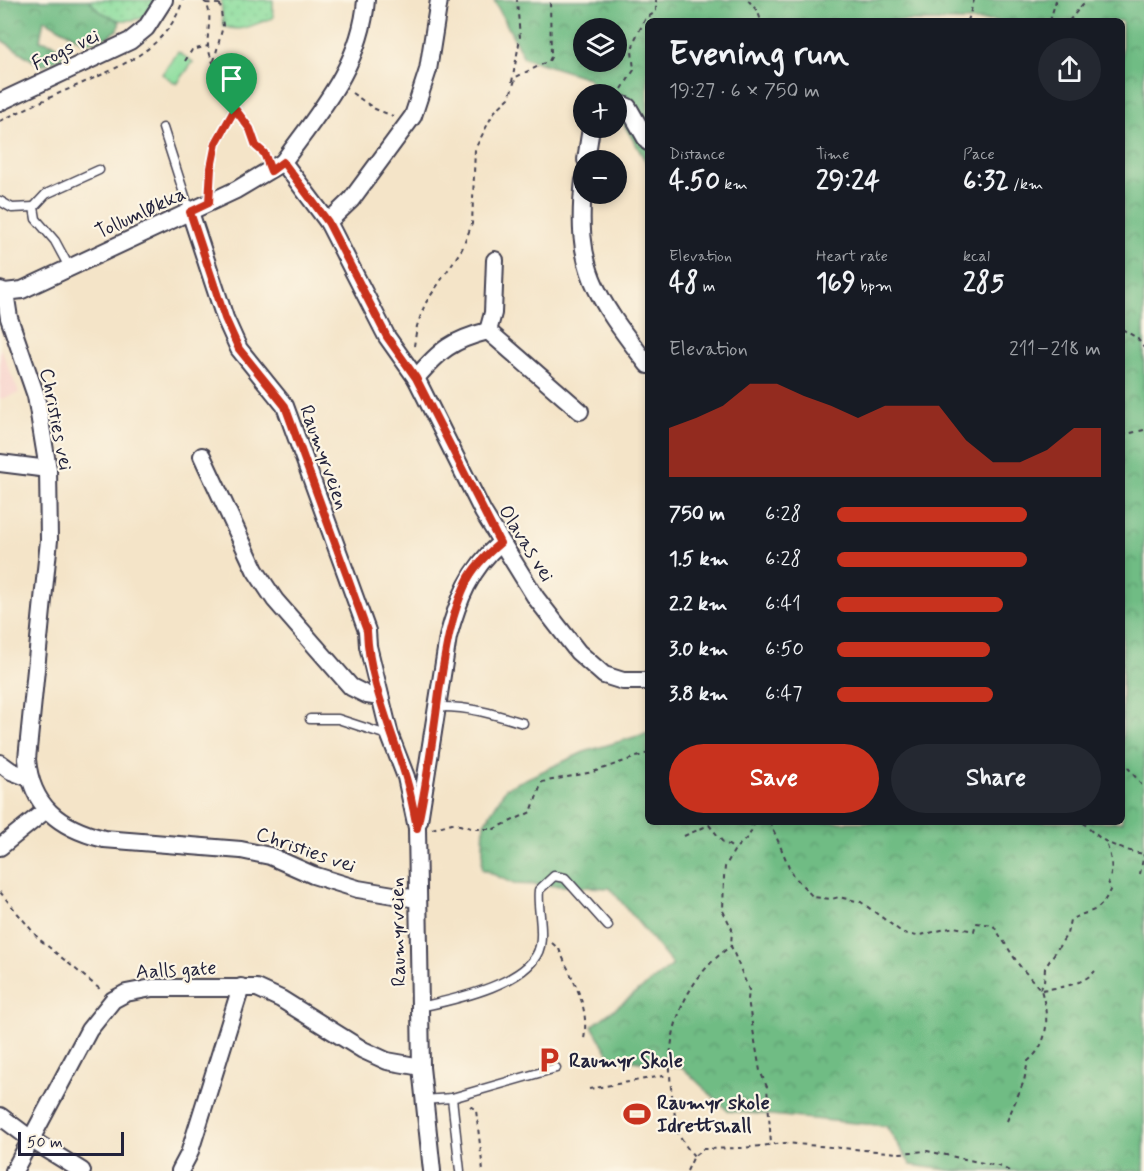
<!DOCTYPE html>
<html lang="en">
<head>
<meta charset="utf-8">
<style>
  :root { --surface:#171b24; --page:#242831; --text:#f1f3f6; --muted:#9ea1a6; --accent:#c8321e }
  body { margin:0; font-family:Mynerve,sans-serif; background:var(--page); color:var(--text); height:100vh; display:flex; flex-direction:column; font-size:22px; white-space:nowrap }
  * { box-sizing:border-box; margin:0 }
  p { font-size:20px; color:var(--muted) }
  .icon { flex:none; width:33px; height:33px; fill:none; stroke:currentColor; stroke-width:2; stroke-linecap:round; stroke-linejoin:round }
  .map { position:relative; flex:1; overflow:hidden }
  .drawer { position:absolute; left:645px; top:18px; width:480px; height:807px; display:flex; flex-direction:column; background:var(--surface); border-radius:9px; box-shadow:0 3px 9px #0003 }
  .drawer>* { flex:none }
  .tools { position:absolute; left:573px; top:18px; display:grid; gap:12px }
  .tools a { display:grid; place-items:center; width:54px; height:54px; border-radius:50%; background:var(--surface); box-shadow:0 3px 9px #0003; font-size:30px }
  .scale { position:absolute; left:18px; bottom:15px; width:106px; box-sizing:border-box; padding-left:6px; border:3px solid #22223b; border-top:0; font-size:16px; line-height:21px; white-space:nowrap; color:#22223b; -webkit-text-stroke:4px #fcf5e5; paint-order:stroke }
  .pin { position:absolute; display:grid; place-items:center; width:51px; height:51px; color:#fff; margin:-62px -26px; border-radius:50% 50% 50% 0; rotate:-45deg; box-shadow:0 0 6px #0007 }
  .pin .icon { rotate:45deg }
  .round { display:grid; place-items:center; flex:none; width:63px; height:63px; border-radius:32px; background:var(--page) }
  .summary { display:flex; align-items:center; justify-content:space-between; height:102px; padding:0 24px }
  h1 { font-size:33px; font-weight:700; line-height:45px }
  .figures { display:grid; grid-template-columns:repeat(3,1fr); gap:9px; height:102px; padding:6px 24px }
  .figures div { display:grid; align-content:center }
  .figures b { font-size:26px; font-weight:700 }
  .figures small { font-size:16px; font-weight:400 }
  .figures p { font-size:16px }
  .chart { height:168px; padding:12px 24px }
  .chart p { display:flex; justify-content:space-between }
  .chart svg { width:100%; height:108px; margin-top:6px; fill:var(--accent); opacity:.7 }
  .action { display:flex; gap:12px; margin-top:auto; padding:12px 24px }
  .action a { flex:1; height:69px; border-radius:36px; background:var(--accent); color:#fff; font-size:24px; font-weight:700; line-height:69px; text-align:center }
  .action a+a { background:var(--page); color:var(--text) }
  ul { padding:0 24px; list-style:none; font-size:20px }
  li { display:grid; grid-template-columns:96px 72px 1fr; align-items:center; height:45px }
  li i { height:15px; border-radius:8px; background:var(--accent) }
  .map>svg:first-child { display:block }
  .built { fill:#f7d0ca }
  .grass { fill:url(#grass-dots); stroke:#56806c; stroke-width:1.5 }
  .forest { fill:url(#forest-crowns); stroke:#496f60; stroke-width:1.5; fill-rule:evenodd }
  .pitch { fill:#8bdd9d; stroke:#56806c; stroke-width:1.5 }
  .lines { fill:none; stroke-linecap:round; stroke-linejoin:round }
  .lane-casing { stroke:#423f50; stroke-width:11 }
  .street-casing { stroke:#423f50; stroke-width:20 }
  .path { stroke:#423f50; stroke-width:2; stroke-dasharray:4.5 4.5; stroke-linecap:butt }
  .lane { stroke:#fff; stroke-width:8 }
  .street { stroke:#fff; stroke-width:16 }
  .route-casing { stroke:#fff; stroke-width:12 }
  .route { stroke:#c8321e; stroke-width:8 }
  .labels { text-anchor:middle; stroke-width:4.5; stroke-linejoin:round; paint-order:stroke }
  .street-label { font-size:20px; fill:#22223b; stroke:#fcf5e5 }
  .poi-label { font-size:20px; font-weight:bold; fill:#22223b; stroke:#fcf5e5; text-anchor:start }
</style>
</head>
<body>
<div class="map">
<svg width="1144" height="1171" viewBox="0 0 1144 1171">
  <defs>
    <pattern id="grass-dots" width="8" height="8" patternUnits="userSpaceOnUse" patternTransform="scale(1.5)"><rect width="8" height="8" fill="#8bdd9d"/><path d="M2 2h.1M6 6h.1" fill="none" stroke="#78bd88" stroke-width="1.8" stroke-linecap="round"/></pattern>
    <pattern id="forest-crowns" width="20" height="18" patternUnits="userSpaceOnUse" patternTransform="scale(1.5)"><rect width="20" height="18" fill="#70bc84"/><path d="M2 6a3 3 0 1 1 6 0M12 15a3 3 0 1 1 6 0" fill="none" stroke="#5c986d"/></pattern>
  </defs>
  <rect width="100%" height="100%" fill="#fcf5e5"/>
  <filter id="ink" filterUnits="userSpaceOnUse"><feTurbulence type="fractalNoise" baseFrequency=".0167" numOctaves="2"/><feDisplacementMap in="SourceGraphic" scale="12" xChannelSelector="R" yChannelSelector="G"/><feConvolveMatrix kernelMatrix="1 2 1 2 8 2 1 2 1" color-interpolation-filters="sRGB"/></filter>
  <filter id="wash" filterUnits="userSpaceOnUse"><feTurbulence type="fractalNoise" baseFrequency=".008" numOctaves="4" result="noise"/><feDisplacementMap in="SourceGraphic" scale="24" xChannelSelector="R" yChannelSelector="G"/><feGaussianBlur stdDeviation="1.35" result="paint"/><feColorMatrix in="noise" values="0 0 0 0 0 0 0 0 0 0 0 0 0 0 0 0 0 1.4 0 .05"/><feComposite in="paint" operator="in"/></filter>
  <g filter="url(#wash)">
    <rect width="100%" height="100%" fill="#f4e4c8"/>
    <polygon class="built" points="0,347 19,393 0,399"/>
    <g class="grass">
      <path d="M 89,0 L 156,0 L 142,18 C 120,24 103,19 89,0 Z"/>
      <path d="M 221,0 L 273,0 L 273,18 C 255,23 242,34 223,26 Z"/>
    </g>
    <g class="forest">
      <polygon points="0,0 89,0 99,11 120,21 118,30 107,37 85,43 44,19 40,40 55,44 63,57 41,66 0,39"/>
      <path d="M 494,0 L 1144,0 L 1144,1171 L 955,1171 L 911,1165 L 886,1126 L 728,1111 L 683,1068 L 611,1058 L 592,1026 L 673,965 L 610,888 L 514,884 L 482,869 L 484,824 L 506,788 L 584,752 L 648,733 L 648,822 L 1122,822 L 1122,21 L 648,21 L 648,165 L 617,113 L 616,94 L 601,94 L 588,78 L 524,58 ZM 584,28 L 616,28 L 616,62 L 584,62 Z"/>
    </g>
    <polygon class="pitch" points="178,52 193,62 177,84 162,74"/>
  </g>
  <g filter="url(#ink)">
    <g class="lines">
      <defs>
        <g id="lane">
          <polyline points="163,128 190,212"/>
          <polyline points="0,201 12,208 34,207"/>
          <polyline points="69,267 55,241 36,219 34,207 46,194 99,170"/>
          <path d="M 437,707 C 468,706 494,714 523,723"/>
          <polyline points="310,719 338,719 390,736"/>
          <path d="M 420,1007 C 452,1000 532,984 540,946 C 544,928 537,908 539,890 L 554,876 L 565,878 L 608,926"/>
          <polyline points="452,1098 460,1171"/>
          <polyline points="423,1100 452,1098 556,1068"/>
        </g>
        <g id="street">
          <polyline points="0,102 130,41 146,28 164,0"/>
          <polyline points="616,102 628,107 648,142"/>
          <polyline points="586,160 591,128"/>
          <polyline points="283,162 328,222 387,337 416,378 483,512 536,598 578,652 604,675 623,681 648,681"/>
          <path d="M 584,180 C 574,269 596,297 648,365"/>
          <polyline points="190,212 225,318 239,349 285,406 367,631 368,646 390,736 406,777 417,828 421,1067 432,1171"/>
          <polyline points="328,222 351,200 413,116 428,70 439,0"/>
          <path d="M 0,290 L 5,292 L 9,318 L 36,396 L 48,469 L 49,540 L 27,759 C 31,806 59,828 104,839 L 241,850 L 270,856 L 313,875 L 358,889 L 417,899"/>
          <path d="M 5,292 L 22,290 L 236,190 L 283,162 C 320,111 361,65 366,0"/>
          <polyline points="488,331 493,313 495,260"/>
          <path d="M 416,378 C 440,350 452,340 488,331 L 580,411"/>
          <polyline points="202,456 255,570 275,600 351,687 367,695 380,697"/>
          <polyline points="0,463 48,469"/>
          <polyline points="0,763 11,771 29,778"/>
          <path d="M 419,821 L 448,637 C 458,600 470,569 500,543"/>
          <polyline points="0,847 46,810"/>
          <polyline points="0,1116 32,1140 82,1171"/>
          <polyline points="14,1171 89,1030 113,1000 126,993 152,988 257,988 281,999 363,1050 387,1061 421,1067"/>
          <polyline points="180,1171 189,1154 241,987"/>
        </g>
      </defs>
      <use href="#lane" class="lane-casing"/>
      <use href="#street" class="street-casing"/>
      <g class="path">
        <path d="M 203,0 C 215,11 206,31 208,45 C 210,64 225,83 236,99 L 235,109 L 217,143 L 210,186"/>
        <polyline points="748,0 758,12 761,21"/>
        <polyline points="206,3 220,4"/>
        <polyline points="968,21 974,0"/>
        <polyline points="1050,21 1056,0"/>
        <polyline points="1069,21 1086,0"/>
        <polyline points="185,61 192,50 208,46"/>
        <polyline points="214,61 223,26 220,4 224,0"/>
        <polyline points="512,82 520,38 517,0"/>
        <polyline points="622,89 634,70 632,51 635,39 646,18 656,12 656,0"/>
        <polyline points="352,93 375,109 393,116"/>
        <path d="M 236,110 C 248,124 254,141 265,155"/>
        <path d="M 0,121 C 25,109 50,97 76,86 C 119,67 167,50 183,0"/>
        <polyline points="1122,329 1137,338 1144,348"/>
        <polyline points="414,346 417,326 425,304 462,249 472,224 475,149 494,112 509,98 516,77 549,61 551,57 550,0"/>
        <polyline points="1122,435 1144,430"/>
        <polyline points="1122,760 1144,788"/>
        <polyline points="749,822 753,827"/>
        <polyline points="755,822 749,836 735,849 725,867 724,877 723,911 732,929 731,946 749,990 748,1000 760,1071 767,1087 771,1144"/>
        <path d="M 770,822 L 792,874 L 813,897 L 832,899 L 839,897 L 861,902 L 903,933 L 917,936 L 954,927 L 974,931 L 976,923 L 993,925 L 1019,965 L 1041,990 C 1058,988 1083,985 1095,971"/>
        <path d="M 1083,822 C 1098,841 1120,850 1144,854"/>
        <polyline points="432,829 452,823 475,829 494,829 531,812 542,782 593,772 648,753"/>
        <polyline points="684,836 709,825 722,841 735,849"/>
        <polyline points="1140,874 1144,854"/>
        <polyline points="0,892 39,939 101,990"/>
        <path d="M 552,943 L 559,949 C 572,980 590,1004 584,1039"/>
        <path d="M 1040,989 L 1044,982 L 1045,968 L 1067,934 L 1070,920 C 1093,907 1098,917 1111,888 L 1108,882 C 1115,871 1110,852 1105,841"/>
        <polyline points="589,1089 668,1075"/>
        <polyline points="470,1106 476,1110 483,1171"/>
        <path d="M 1007,1121 L 1024,1081 L 1028,1061 C 1050,1043 1049,1016 1041,990"/>
        <path d="M 694,1156 C 689,1150 684,1144 680,1137 C 675,1128 675,1112 673,1101 C 662,1041 680,982 731,946"/>
        <polyline points="687,1171 694,1156 703,1149 743,1148 785,1143 899,1153 927,1151 1002,1167 1009,1171"/>
      </g>
      <use href="#lane" class="lane"/>
      <use href="#street" class="street"/>
    </g>
  </g>
  <g class="lines" filter="url(#ink)">
    <defs>
      <path id="route" d="M 235,109 L 250,129 L 256,146 L 264,153 L 271,171 L 283,162 L 328,222 L 387,337 L 416,378 L 500,543 C 487,554 474,566 467,581 C 450,616 445,654 439,692 C 433,738 427,783 417,828 C 414,812 411,795 406,778 C 392,730 369,682 367,631 L 285,406 L 239,349 L 225,318 L 190,212 L 209,203 L 211,168 L 216,143 Z"/>
    </defs>
    <use href="#route" class="route-casing"/>
    <use href="#route" class="route"/>
  </g>
  <defs>
    <symbol id="parking-bare" viewBox="-9 -9 18 18"><path d="M-3.5-5.5H1a3.5 3.5 0 0 1 0 7H-1V5.5H-3.5ZM-1-3.4V-.6H.8a1.4 1.4 0 0 0 0-2.8Z" fill="#c8321e" stroke="#fcf5e5" stroke-width="2.5" paint-order="stroke"/></symbol>
    <symbol id="stadium-bare" viewBox="-9 -9 18 18"><path d="M0-5a6.5 5 0 1 0 0 10a6.5 5 0 1 0 0-10ZM-3.5-1.8h7v3.6h-7Z" fill="#c8321e" stroke="#fcf5e5" stroke-width="2.5" paint-order="stroke"/></symbol>
  </defs>
  <g fill-rule="evenodd">
    <use href="#parking-bare" x="530" y="1041" width="38" height="38"/>
    <use href="#stadium-bare" x="618" y="1095" width="38" height="38"/>
  </g>
  <g class="labels">
    <g class="street-label">
      <text transform="translate(65 49) rotate(-25)" y="7">Frogs vei</text>
      <text transform="translate(140 212) rotate(-25)" y="7">Tollumløkka</text>
      <text transform="translate(57 419) rotate(79)" y="7">Christies vei</text>
      <text transform="translate(325 457) rotate(70)" y="7">Raumyrveien</text>
      <text transform="translate(527 543) rotate(58)" y="7">Olavas vei</text>
      <text transform="translate(306 849) rotate(19)" y="7">Christies vei</text>
      <text transform="translate(397 932) rotate(-91)" y="7">Raumyrveien</text>
      <text transform="translate(176 969) rotate(-3)" y="7">Aalls gate</text>
    </g>
    <g class="poi-label">
      <text x="569" y="1067">Raumyr Skole</text>
      <text x="657" y="1109">Raumyr skole<tspan x="657" dy="23">Idrettshall</tspan></text>
    </g>
  </g>
</svg>
<div class="tools">
<a><svg class="icon" aria-label="layers" viewBox="0 0 24 24"><path d="M12 4l9 5-9 5-9-5zM3 14l9 5 9-5"/></svg></a>
<a>+</a>
<a>−</a>
</div>
<div class="scale">50 m</div>
<div class="pin" style="left:232px;top:115px;background:#1e9e55"><svg class="icon" aria-label="arrive" viewBox="0 0 24 24"><path d="M6 21V4h12l-3 4 3 4H6"/></svg></div>
<section class="drawer">
<div class="summary"><div><h1>Evening run</h1><p>19:27 · 6 × 750 m</p></div><a class="round"><svg class="icon" aria-label="share" viewBox="0 0 24 24"><path d="M12 15V3M7 8l5-5 5 5M5 13v7h14v-7"/></svg></a></div>
<div class="figures">
<div><p>Distance</p><b>4.50<small> km</small></b></div>
<div><p>Time</p><b>29:24</b></div>
<div><p>Pace</p><b>6:32<small> /km</small></b></div>
</div>
<div class="figures">
<div><p>Elevation</p><b>48<small> m</small></b></div>
<div><p>Heart rate</p><b>169<small> bpm</small></b></div>
<div><p>kcal</p><b>285</b></div>
</div>
<div class="chart"><p><span>Elevation</span>211–218 m</p>
<svg viewBox="0 0 160 44" preserveAspectRatio="none"><path d="M0 44V24L10 20L20 15L30 6L40 6L50 11L60 15L70 20L80 15L90 15L100 15L110 29L120 38L130 38L140 33L150 24L160 24V44z"/></svg>
</div>
<ul>
<li><b>750 m</b>6:28<i style="width:72%"></i></li>
<li><b>1.5 km</b>6:28<i style="width:72%"></i></li>
<li><b>2.2 km</b>6:41<i style="width:63%"></i></li>
<li><b>3.0 km</b>6:50<i style="width:58%"></i></li>
<li><b>3.8 km</b>6:47<i style="width:59%"></i></li>
</ul>
<div class="action"><a>Save</a><a>Share</a></div>
</section>
</div>
</body>
</html>
